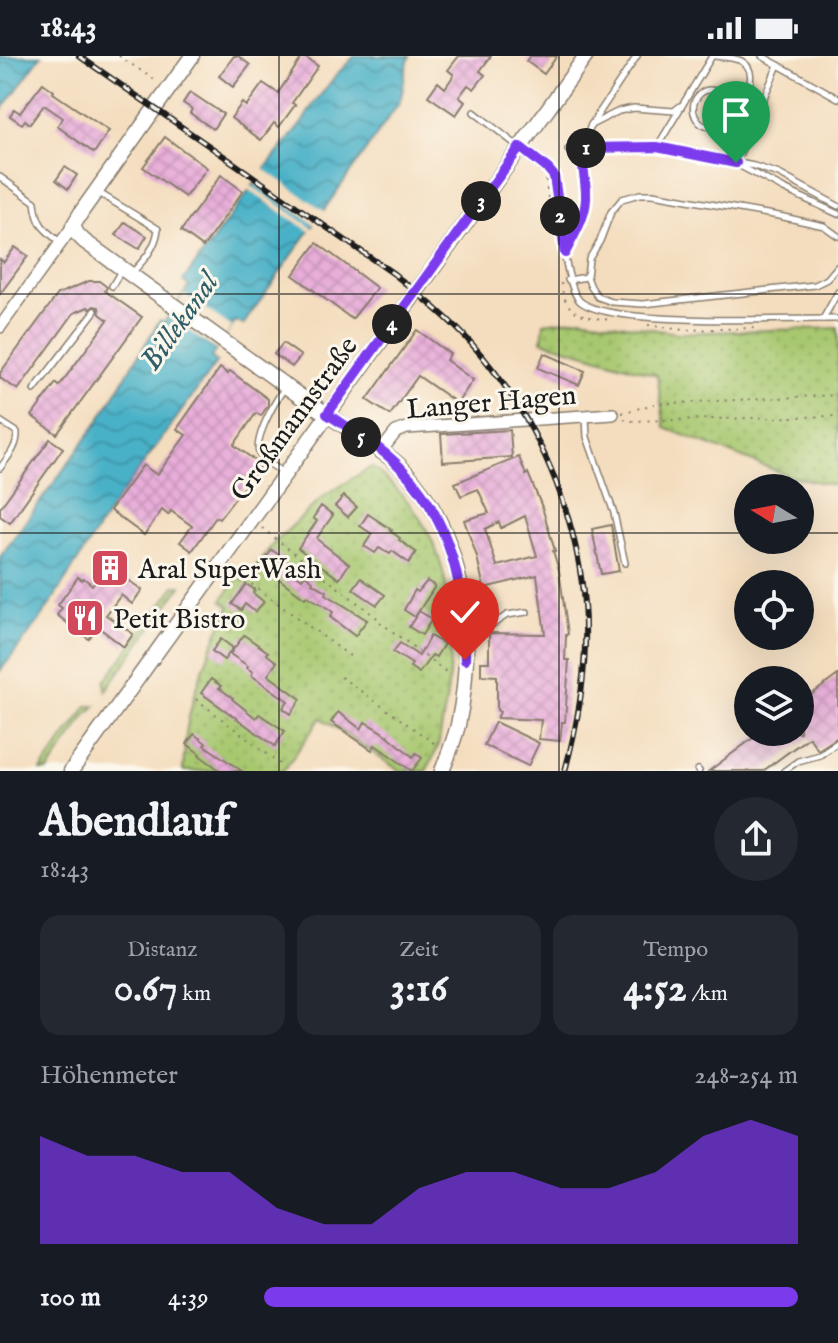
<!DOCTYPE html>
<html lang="de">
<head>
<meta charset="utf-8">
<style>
  :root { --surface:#171b24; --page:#242831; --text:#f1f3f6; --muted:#9ea1a6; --accent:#7c3aed }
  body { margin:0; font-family:"IM FELL English",serif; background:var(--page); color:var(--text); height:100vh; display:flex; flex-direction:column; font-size:30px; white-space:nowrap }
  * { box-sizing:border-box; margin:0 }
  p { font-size:26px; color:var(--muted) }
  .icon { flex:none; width:44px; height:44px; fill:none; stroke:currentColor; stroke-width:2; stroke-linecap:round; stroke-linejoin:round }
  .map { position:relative; height:715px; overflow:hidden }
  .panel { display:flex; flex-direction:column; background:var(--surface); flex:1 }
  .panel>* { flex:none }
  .needle { width:52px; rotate:280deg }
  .fabs { position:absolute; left:734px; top:418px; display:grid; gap:16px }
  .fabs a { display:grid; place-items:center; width:80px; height:80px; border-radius:50%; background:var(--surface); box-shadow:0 8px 32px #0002; font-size:40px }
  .pin { position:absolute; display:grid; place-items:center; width:68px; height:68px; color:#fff; margin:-82px -34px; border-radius:50% 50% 50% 0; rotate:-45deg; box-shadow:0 0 8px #0007 }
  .pin .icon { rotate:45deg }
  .km { position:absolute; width:40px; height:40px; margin:-20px; border-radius:50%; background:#222; color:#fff; font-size:22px; line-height:40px; text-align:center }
  .round { display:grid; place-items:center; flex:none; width:84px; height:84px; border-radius:42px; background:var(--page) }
  .summary { display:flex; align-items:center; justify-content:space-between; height:136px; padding:0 40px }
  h1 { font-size:44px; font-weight:700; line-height:60px }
  .stats { display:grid; grid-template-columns:repeat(3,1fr); gap:12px; height:136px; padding:8px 40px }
  .stats div { display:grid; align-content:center; border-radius:20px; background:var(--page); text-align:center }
  .stats b { font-size:40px; font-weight:700 }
  .stats small { font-size:22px; font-weight:400 }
  .stats p { font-size:22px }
  .chart { height:224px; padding:16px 40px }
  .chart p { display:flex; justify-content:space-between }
  .chart svg { width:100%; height:144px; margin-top:8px; fill:var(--accent); opacity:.7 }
  ul { padding:0 40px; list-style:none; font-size:26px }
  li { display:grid; grid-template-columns:128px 96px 1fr; align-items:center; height:60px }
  li i { height:20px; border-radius:10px; background:var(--accent) }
  .status { display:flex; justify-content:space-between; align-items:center; height:56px; padding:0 40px; background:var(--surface); direction:ltr }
  .status svg { height:22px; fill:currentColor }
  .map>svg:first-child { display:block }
  .grass { fill:url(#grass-dots); stroke:#627246; stroke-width:2 }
  .water { fill:url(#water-waves); stroke:#326672; stroke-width:2 }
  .pier { fill:#f4ddbe }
  .building { fill:url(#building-cross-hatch); fill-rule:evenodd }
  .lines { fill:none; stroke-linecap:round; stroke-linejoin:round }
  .lane-casing { stroke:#887c6d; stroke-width:8 }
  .street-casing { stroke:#887c6d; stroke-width:14 }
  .secondary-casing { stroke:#887c6d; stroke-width:17 }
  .path { stroke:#887c6d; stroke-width:2; stroke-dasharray:2 6; stroke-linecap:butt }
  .lane { stroke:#fff; stroke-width:5 }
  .street { stroke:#fff; stroke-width:11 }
  .secondary { stroke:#fff; stroke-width:14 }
  .rail-casing { stroke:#1c1c1c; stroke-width:6 }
  .rail { stroke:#fbf7ec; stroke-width:3; stroke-dasharray:9; stroke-linecap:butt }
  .route-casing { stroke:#fff; stroke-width:16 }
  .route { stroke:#7c3aed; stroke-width:10 }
  .grid { fill:none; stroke:#1c1c1c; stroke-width:2; stroke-opacity:0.55 }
  .labels { text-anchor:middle; stroke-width:6; stroke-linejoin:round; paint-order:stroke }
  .street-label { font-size:28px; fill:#1c1c1c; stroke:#fbf7ec }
  .poi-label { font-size:28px; fill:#1c1c1c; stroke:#fbf7ec; text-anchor:start }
  .water-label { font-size:30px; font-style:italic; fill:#305f69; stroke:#fbf7ec }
</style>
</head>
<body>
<div class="status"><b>18:43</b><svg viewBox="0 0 49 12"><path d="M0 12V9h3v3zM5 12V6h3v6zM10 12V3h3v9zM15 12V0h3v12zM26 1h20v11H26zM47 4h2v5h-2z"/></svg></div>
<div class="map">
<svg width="838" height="715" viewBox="0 0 838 715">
  <defs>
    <pattern id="grass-dots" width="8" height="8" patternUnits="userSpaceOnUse" patternTransform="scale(2)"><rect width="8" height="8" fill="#a8c870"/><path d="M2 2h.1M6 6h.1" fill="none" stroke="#90ab60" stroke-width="1.8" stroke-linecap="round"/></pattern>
    <pattern id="water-waves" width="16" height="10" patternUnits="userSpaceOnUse" patternTransform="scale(2)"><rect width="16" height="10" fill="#48b1c7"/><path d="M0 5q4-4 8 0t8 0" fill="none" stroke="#3b8fa1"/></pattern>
    <pattern id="building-cross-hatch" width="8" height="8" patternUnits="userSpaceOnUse" patternTransform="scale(2)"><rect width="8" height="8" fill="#e8add9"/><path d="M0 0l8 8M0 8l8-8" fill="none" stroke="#c694ba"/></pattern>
  </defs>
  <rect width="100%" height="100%" fill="#fbf7ec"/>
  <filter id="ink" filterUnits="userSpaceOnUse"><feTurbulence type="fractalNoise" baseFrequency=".0125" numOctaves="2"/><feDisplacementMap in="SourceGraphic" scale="16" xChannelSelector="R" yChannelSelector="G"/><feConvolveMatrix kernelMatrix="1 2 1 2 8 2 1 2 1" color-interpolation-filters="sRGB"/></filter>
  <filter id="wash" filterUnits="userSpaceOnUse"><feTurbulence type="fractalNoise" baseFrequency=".006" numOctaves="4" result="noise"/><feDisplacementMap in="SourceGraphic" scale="32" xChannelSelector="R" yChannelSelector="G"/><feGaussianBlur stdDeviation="1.8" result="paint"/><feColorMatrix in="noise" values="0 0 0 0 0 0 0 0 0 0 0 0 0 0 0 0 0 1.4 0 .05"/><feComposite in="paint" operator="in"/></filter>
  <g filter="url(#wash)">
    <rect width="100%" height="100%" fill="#f4ddbe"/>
    <g class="grass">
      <polygon points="581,262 677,277 838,272 838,430 790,420 665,372 657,319 542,285 544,267"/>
      <path d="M 372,411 C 396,430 418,454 431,482 C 456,534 454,607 443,663 C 441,673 440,684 437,693 C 434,700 430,708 426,715 L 400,715 L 321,662 L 283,715 L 183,715 C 184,700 185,685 187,671 C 193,635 213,584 230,551 L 222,544 L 238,521 L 244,525 L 273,488 L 323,441 L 366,414 Z"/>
      <polygon points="175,530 181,530 106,634 105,625"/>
      <polygon points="96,649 87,658 48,715 41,715 87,650"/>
    </g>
    <g class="water">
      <polygon points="0,0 41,0 0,57"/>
      <path d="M 355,0 L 410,0 C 403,15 405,32 399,47 L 243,269 L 236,265 L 211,301 L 217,306 L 110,454 L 40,564 L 0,615 L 0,501 L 98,366 L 160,264 L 164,266 L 189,230 L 183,225 L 267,110 L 302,67 L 312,50 L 337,18 Z"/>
    </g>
    <g class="pier">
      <polygon points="261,111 326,156 316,170 251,125"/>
      <polygon points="249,128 314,173 312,177 246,132"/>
      <polygon points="184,238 232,271 216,294 168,260"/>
    </g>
    <g id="blocks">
      <g class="building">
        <polygon points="234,0 238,0 250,9 233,31 219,20"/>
        <polygon points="303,0 318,10 292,47 295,49 279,71 274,67 261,84 231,62 242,47 246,50 263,27 278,37"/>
        <polygon points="459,0 491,0 480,15 485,19 474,33 468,29 459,41 465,46 456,59 428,40 438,26 445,32 454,19 448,14"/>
        <polygon points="530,0 557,0 544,18 526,5"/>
        <polygon points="43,27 54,35 53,37 109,75 94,97 57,70 63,62 44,49 30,68 25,64 22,68 10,60 14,53 20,57"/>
        <polygon points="190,36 223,58 213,73 190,57 192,53 183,47"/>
        <polygon points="165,81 207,112 185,141 143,111"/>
        <polygon points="65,111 77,119 68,133 56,124"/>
        <polygon points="221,119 243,135 203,191 181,175"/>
        <polygon points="125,166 147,180 139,193 116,179"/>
        <polygon points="317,187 377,232 352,263 293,219"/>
        <polygon points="15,191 28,200 0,238 0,203 4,206"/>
        <polygon points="89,225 99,225 107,231 105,235 142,261 57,378 32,360 56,327 59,330 108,264 100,258 99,251 94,250 90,253 88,251 74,257 18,334 0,322 0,317 58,238"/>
        <polygon points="417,274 450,298 446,304 473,324 457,347 418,320 390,359 367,344"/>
        <polygon points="283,287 301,300 292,311 274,298"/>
        <polygon points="544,297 585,315 579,329 538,312"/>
        <polygon points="220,312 228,318 230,315 268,343 268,349 261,360 256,357 234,389 261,409 219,463 216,461 192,495 180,486 192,470 171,455 168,459 162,454 144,479 110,454 143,409 157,419 186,379 177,373"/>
        <polygon points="510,374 512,401 443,406 441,378"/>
        <polygon points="50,383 63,392 10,467 0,460 0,452"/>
        <path d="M 519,401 L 526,419 L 528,417 L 542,451 L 555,495 L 553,495 L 559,514 L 568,578 L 566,579 L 565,604 L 569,604 L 565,666 L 562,666 L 560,685 L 539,683 L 541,664 L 497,662 L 500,656 L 497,654 L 497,620 L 481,619 L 481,606 L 489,606 L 489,577 L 545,578 L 537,519 L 484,532 L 477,501 L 464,464 L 489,457 L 478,433 L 461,440 L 455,427 ZM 525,460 L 537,500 L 497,510 L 485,473 L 499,466 L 501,472 Z"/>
        <polygon points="344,440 357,451 348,461 335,450"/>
        <polygon points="321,450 333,459 317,482 318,484 349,508 339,523 298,492 317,465 313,462"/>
        <polygon points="368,458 392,474 390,475 400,482 399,484 416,496 409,507 392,495 390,498 379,492 375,497 364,490 372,478 360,470"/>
        <polygon points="611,469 619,515 601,518 592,473"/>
        <polygon points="272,494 283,502 280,507 302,523 305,519 313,525 312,527 327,535 326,538 367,564 355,580 330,561 333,556 323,549 307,540 305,542 260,509"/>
        <polygon points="112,502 119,507 114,514 142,534 132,548 121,539 106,559 133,578 124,591 98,571 89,583 57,559 62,552 58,549 78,521 82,524 84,522 92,529"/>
        <polygon points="361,522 385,539 377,549 353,533"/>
        <polygon points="427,525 435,530 415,561 404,554 415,534 418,536"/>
        <polygon points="246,528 255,534 253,537 264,546 255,556 245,548 241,554 232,548"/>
        <polygon points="419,555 432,563 422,579 409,571"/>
        <polygon points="244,579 268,596 266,598 277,606 268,619 301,643 291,658 283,652 288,645 251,619 253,616 247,612 248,610 230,598"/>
        <polygon points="430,580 444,588 436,601 432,599 419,617 410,611 412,608 393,596 400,587 419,600"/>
        <polygon points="221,583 233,592 224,604 212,595"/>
        <polygon points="838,619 838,681 818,694 809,681 763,715 709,715 761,676 800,676 800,647"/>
        <polygon points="211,623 221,630 219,632 233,642 232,643 256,662 259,658 285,675 275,690 201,637"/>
        <polygon points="338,656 361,673 365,666 387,679 413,701 416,697 422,702 412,715 375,689 372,694 331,666"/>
        <polygon points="495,666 539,687 528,710 484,689"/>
        <polygon points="194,678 206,687 204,689 242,715 221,715 199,699 200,698 187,688"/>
      </g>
    </g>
  </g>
  <g filter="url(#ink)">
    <use href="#blocks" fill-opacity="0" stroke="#887c6d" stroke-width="2"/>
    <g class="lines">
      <defs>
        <g id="lane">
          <path d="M 714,0 C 722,1 731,1 739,4 C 754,9 755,32 739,38 C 725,44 711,25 698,40 C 687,52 697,73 713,71 C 721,70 729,63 736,59 L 755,62"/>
          <polyline points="762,0 838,42"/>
          <polyline points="474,56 519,91"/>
          <polyline points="591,69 637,0"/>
          <polyline points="657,91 712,0"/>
          <polyline points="568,94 582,92 657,91 754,110 779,118 838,150"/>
          <polyline points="736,107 778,9"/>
          <polyline points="740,110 784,133 838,158"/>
          <path d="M 548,113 L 554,120 C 558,146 564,227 579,244 C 605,272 794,262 838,263"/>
          <path d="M 0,121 L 35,146 C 37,168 43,173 60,186"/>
          <path d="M 99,137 L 158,173 C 156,192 144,204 131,218"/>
          <polyline points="838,180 824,170 779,160 653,138 640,138 622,143 611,156 600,185 589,203 587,221 591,231 598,241 612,246 643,248 815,229 827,223 838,210"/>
          <polyline points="566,194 581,167 586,143 581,108 582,92 591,69 619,55 634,52 674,55 680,50"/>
          <polyline points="568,224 587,221"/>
          <polyline points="112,230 122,213"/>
          <polyline points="823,263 838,236"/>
          <polyline points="34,334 95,255"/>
          <polyline points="586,361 587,381 614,457 625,507"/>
          <path d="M 0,365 L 17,376 C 18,391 8,401 0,412"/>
          <path d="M 284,417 C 277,412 262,405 259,397 C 254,382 275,345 284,333"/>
          <polyline points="466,575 489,571 507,559 527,556"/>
          <polyline points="698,714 699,715"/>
          <polyline points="784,715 798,705 820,699 838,686"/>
        </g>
        <g id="street">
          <polyline points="520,91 548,113"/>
          <polyline points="0,271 73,170"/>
          <polyline points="381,395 396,376 407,372 613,358"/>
        </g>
        <g id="secondary">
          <path d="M 192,0 L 82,155 L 73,170 L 77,178 L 84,185 C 152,234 219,282 287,331 C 315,351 344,369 372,389 C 382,396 393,403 401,411 C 466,476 476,583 458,669 C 454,685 448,700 442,715"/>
          <polyline points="71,715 586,0"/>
        </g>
      </defs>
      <use href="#lane" class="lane-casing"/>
      <use href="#street" class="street-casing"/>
      <use href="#secondary" class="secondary-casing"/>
      <g class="path">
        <polyline points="119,0 158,26"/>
        <polyline points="546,124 548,142"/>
        <path d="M 561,227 C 565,259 581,260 610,264"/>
        <polyline points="648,269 683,274 757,272"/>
        <polyline points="622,357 654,348 838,339"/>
        <polyline points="624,363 628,365 838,360"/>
        <polyline points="262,472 381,565"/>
        <polyline points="232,514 354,603"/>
        <polyline points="380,566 450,619"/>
        <polyline points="341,621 438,690"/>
        <polyline points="196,643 280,708"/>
      </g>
      <use href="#lane" class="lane"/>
      <use href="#street" class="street"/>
      <use href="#secondary" class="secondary"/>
      <defs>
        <path id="rail" d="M 79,0 L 394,218 C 421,240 448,261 471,287 C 544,369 588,479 585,589 C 584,632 576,674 565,715"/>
      </defs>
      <use href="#rail" class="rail-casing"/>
      <use href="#rail" class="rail"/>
    </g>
  </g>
  <g class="lines" filter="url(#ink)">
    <defs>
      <path id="route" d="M 465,604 C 466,536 451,462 401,412 C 381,391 351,373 327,358 L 520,91 L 548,113 L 554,120 L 565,197 C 573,180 585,163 586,143 C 587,127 581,109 582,92 L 657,91 L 736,107"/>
    </defs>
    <use href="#route" class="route-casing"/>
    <use href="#route" class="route"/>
  </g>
  <path class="grid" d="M 279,0 L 279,715M 559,0 L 559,715M 0,238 L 838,238M 0,477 L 748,477M 800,477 L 838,477"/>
  <defs>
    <symbol id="building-square" viewBox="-11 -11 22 22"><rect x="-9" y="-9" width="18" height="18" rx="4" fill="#d1495b" stroke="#fbf7ec"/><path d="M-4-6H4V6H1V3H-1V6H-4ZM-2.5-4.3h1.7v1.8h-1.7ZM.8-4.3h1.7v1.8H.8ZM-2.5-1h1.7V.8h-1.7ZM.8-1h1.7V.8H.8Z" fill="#fff"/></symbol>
    <symbol id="restaurant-square" viewBox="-11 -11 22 22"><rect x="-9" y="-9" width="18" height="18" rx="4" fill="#d1495b" stroke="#fbf7ec"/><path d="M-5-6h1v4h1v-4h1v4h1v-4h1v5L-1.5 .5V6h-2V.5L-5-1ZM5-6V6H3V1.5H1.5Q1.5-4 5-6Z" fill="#fff"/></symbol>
  </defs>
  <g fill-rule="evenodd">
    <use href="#building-square" x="88" y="490" width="44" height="44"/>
    <use href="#restaurant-square" x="63" y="540" width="44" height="44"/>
  </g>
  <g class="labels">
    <g class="street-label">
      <text transform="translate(491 345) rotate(-5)" y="10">Langer Hagen</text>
      <text transform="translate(293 362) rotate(-54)" y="10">Großmannstraße</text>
    </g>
    <g class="poi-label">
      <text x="138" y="522">Aral SuperWash</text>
      <text x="113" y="572">Petit Bistro</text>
    </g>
    <g class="water-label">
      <text transform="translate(179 265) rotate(-55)" y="10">Billekanal</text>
    </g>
  </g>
</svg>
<div class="fabs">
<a><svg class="needle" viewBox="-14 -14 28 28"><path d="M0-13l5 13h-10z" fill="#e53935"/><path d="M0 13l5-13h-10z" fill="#9ea1a6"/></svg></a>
<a><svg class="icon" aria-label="locate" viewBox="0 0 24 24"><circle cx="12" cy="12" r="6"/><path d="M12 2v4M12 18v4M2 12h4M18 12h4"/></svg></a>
<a><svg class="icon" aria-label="layers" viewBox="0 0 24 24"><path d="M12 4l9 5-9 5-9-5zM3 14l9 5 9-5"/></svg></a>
</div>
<div class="pin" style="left:736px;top:107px;background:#1e9e55"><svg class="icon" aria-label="arrive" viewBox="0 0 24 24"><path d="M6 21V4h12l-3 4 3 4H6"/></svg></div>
<div class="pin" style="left:465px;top:604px;background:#d93025"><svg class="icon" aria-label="check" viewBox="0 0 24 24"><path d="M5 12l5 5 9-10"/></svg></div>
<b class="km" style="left:586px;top:92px">1</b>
<b class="km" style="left:560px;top:160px">2</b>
<b class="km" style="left:481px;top:145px">3</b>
<b class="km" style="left:392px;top:268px">4</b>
<b class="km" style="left:361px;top:381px">5</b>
</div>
<section class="panel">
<div class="summary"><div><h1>Abendlauf</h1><p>18:43</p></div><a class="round"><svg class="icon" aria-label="share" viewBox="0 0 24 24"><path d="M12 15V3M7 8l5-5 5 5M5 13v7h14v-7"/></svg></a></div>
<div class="stats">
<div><p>Distanz</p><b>0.67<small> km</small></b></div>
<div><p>Zeit</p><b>3:16</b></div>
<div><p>Tempo</p><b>4:52<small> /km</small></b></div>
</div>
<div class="chart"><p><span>Höhenmeter</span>248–254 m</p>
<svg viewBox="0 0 160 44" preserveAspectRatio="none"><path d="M0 44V11L10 17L20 17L30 22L40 22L50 33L60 38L70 38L80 27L90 22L100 22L110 27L120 27L130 22L140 11L150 6L160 11V44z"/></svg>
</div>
<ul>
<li><b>100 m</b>4:39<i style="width:100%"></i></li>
</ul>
</section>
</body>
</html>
